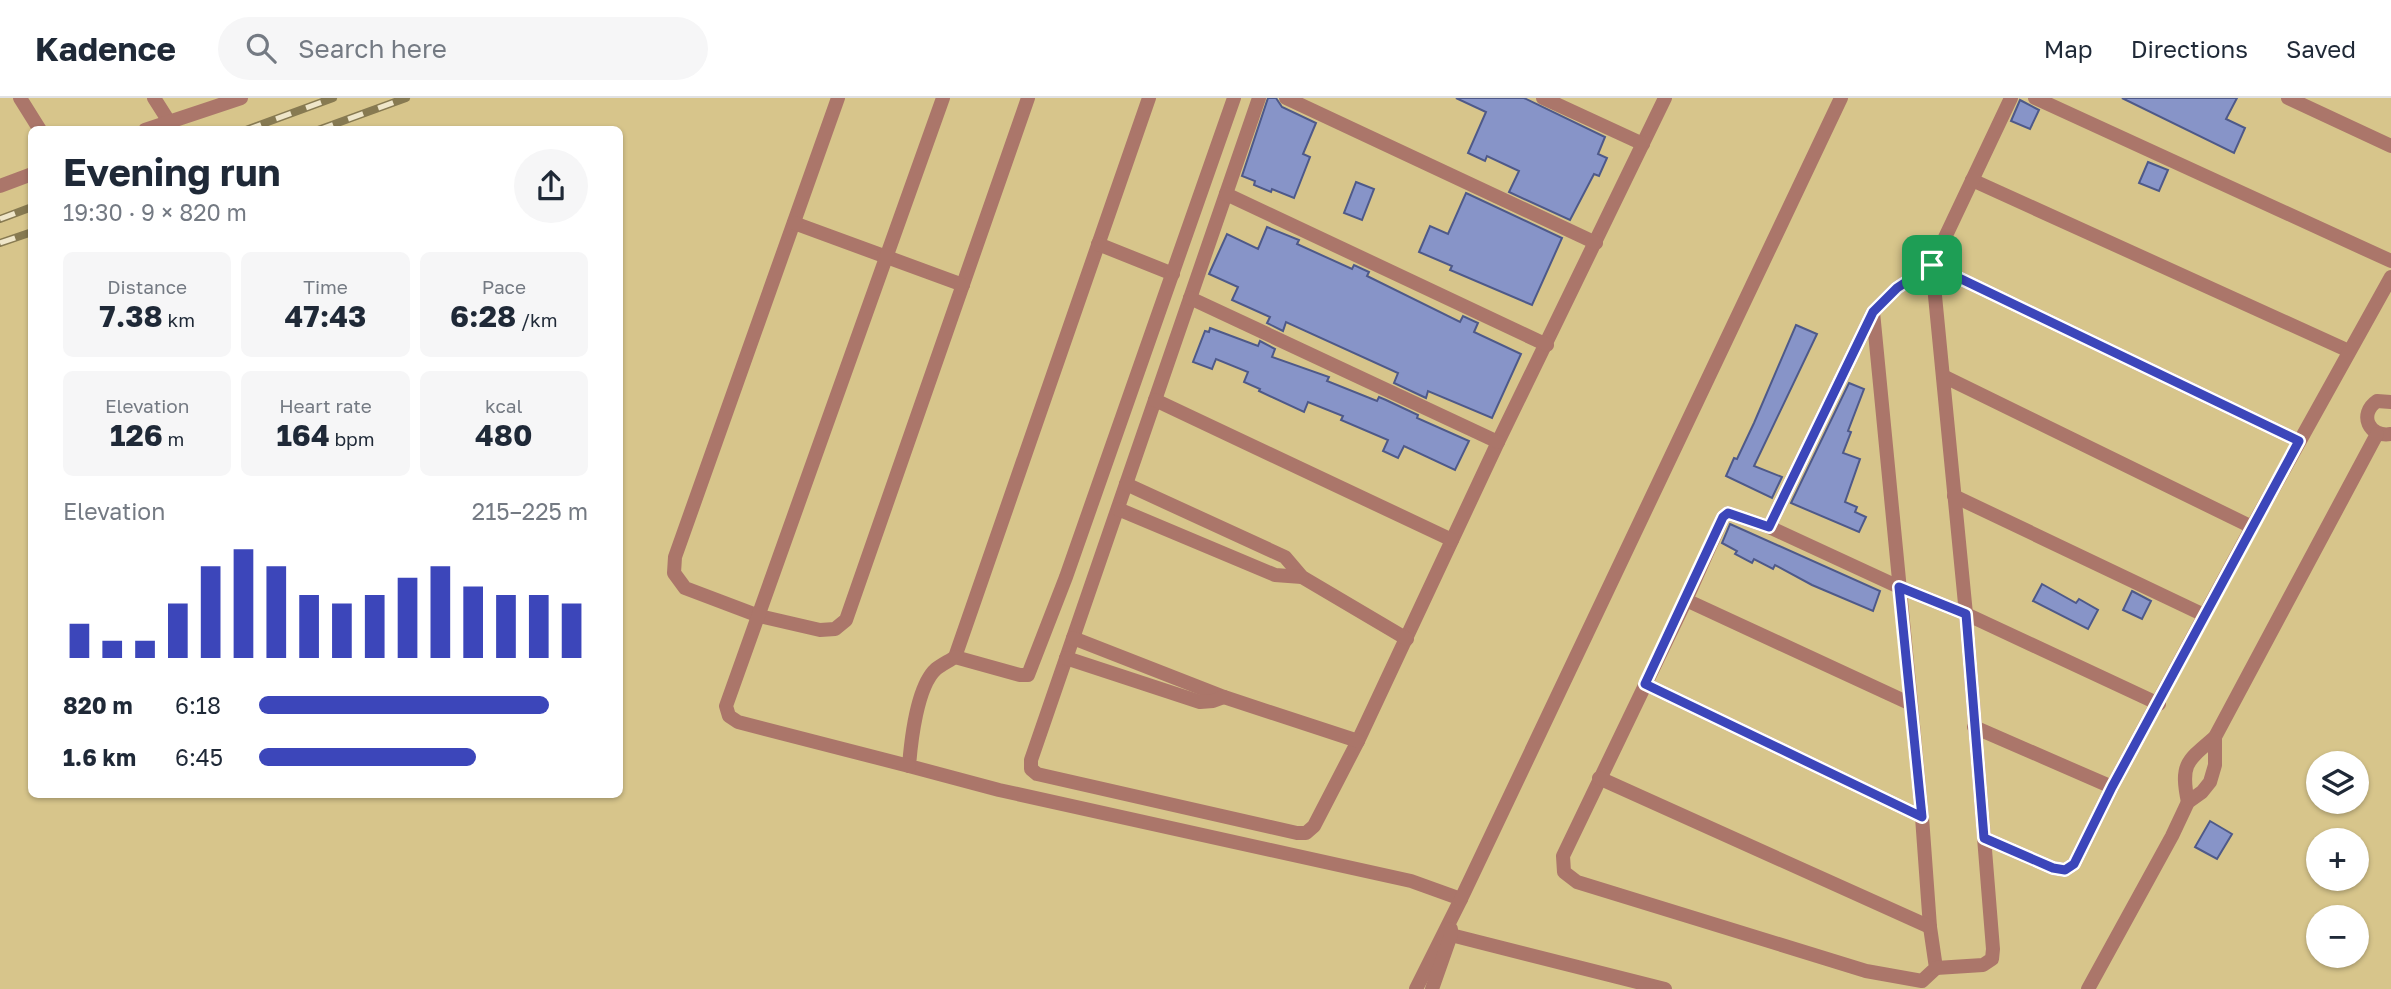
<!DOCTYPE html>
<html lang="en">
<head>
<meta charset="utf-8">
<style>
  :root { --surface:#fff; --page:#f6f6f7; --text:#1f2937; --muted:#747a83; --line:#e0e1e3; --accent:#3c46ba }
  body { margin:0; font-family:"Golos Text",sans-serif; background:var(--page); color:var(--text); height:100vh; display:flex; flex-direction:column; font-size:26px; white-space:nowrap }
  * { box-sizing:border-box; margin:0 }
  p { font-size:23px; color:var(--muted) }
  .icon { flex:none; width:38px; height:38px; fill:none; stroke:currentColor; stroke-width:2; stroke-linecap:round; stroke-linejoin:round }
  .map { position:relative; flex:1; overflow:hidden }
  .side { position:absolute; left:28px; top:28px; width:595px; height:672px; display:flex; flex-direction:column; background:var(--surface); border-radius:10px; box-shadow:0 2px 5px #0004 }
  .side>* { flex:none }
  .buttons { position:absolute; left:2306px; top:653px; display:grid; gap:14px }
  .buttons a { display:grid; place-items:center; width:63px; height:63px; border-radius:50%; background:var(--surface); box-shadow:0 2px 5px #0004; font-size:35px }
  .pin { position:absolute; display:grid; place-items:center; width:60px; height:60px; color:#fff; margin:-30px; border-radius:14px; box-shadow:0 4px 10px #0006 }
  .round { display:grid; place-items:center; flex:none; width:74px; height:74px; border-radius:37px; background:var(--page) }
  .head { display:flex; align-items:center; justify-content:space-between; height:119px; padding:0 35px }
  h1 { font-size:38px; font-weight:700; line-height:52px }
  .stats { display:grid; grid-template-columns:repeat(3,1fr); gap:10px; height:119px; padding:7px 35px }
  .stats div { display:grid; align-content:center; border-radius:10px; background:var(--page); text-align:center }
  .stats b { font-size:30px; font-weight:700 }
  .stats small { font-size:19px; font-weight:400 }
  .stats p { font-size:19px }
  .chart { height:196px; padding:14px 35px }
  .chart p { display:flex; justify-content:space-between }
  .chart svg { width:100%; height:126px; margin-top:7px; stroke:var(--accent); stroke-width:6 }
  ul { padding:0 35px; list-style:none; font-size:23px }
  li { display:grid; grid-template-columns:112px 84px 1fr; align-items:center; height:52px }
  li i { height:18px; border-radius:9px; background:var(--accent) }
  header { display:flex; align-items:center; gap:42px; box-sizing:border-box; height:98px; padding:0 35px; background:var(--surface); border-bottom:2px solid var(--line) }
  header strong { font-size:33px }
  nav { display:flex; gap:38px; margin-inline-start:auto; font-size:24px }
  .search { width:490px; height:63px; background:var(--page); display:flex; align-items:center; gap:18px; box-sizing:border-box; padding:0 24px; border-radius:38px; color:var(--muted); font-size:26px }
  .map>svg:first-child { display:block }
  .building { fill:#8794c8; stroke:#4e5989; stroke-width:2 }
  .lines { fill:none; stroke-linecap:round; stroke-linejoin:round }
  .minor { stroke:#ab766a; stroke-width:14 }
  .rail-casing { stroke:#877a51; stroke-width:8 }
  .rail { stroke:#efe6c9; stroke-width:5; stroke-dasharray:16; stroke-linecap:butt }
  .route-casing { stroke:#fff; stroke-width:14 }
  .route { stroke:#3c46ba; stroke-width:9 }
</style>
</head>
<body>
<header>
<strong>Kadence</strong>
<div class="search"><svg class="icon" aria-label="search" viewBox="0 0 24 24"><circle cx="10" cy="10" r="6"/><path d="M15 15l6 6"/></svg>Search here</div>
<nav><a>Map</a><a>Directions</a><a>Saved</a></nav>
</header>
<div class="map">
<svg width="2391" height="891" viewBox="0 0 2391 891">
  <rect width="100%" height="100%" fill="#d7c58b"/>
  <g class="building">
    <polygon points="1268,0 1276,0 1282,9 1316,25 1303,56 1310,59 1294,100 1272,91 1271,94 1254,87 1255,83 1242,78"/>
    <polygon points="1456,0 1524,0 1605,39 1598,56 1607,60 1599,78 1594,76 1570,122 1509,94 1519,73 1487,58 1485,63 1468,55 1486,14"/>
    <polygon points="2122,0 2237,0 2226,21 2245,30 2234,55"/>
    <polygon points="2020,2 2039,12 2030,31 2011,23"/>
    <polygon points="2148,64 2168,72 2159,93 2139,85"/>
    <polygon points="1356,84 1374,91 1362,122 1344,115"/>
    <polygon points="1466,95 1562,140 1532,207 1450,172 1452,168 1419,154 1430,128 1448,136"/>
    <polygon points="1267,129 1299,142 1297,146 1352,171 1354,167 1369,174 1367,178 1460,224 1463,218 1478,225 1474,234 1521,256 1492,320 1428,293 1426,300 1394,285 1398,275 1286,224 1283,233 1267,225 1270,219 1232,202 1238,189 1209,176 1227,136 1258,151"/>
    <polygon points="1796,227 1817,236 1754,368 1782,379 1772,400 1726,378 1734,360 1737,361 1754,325"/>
    <polygon points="1210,230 1258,248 1260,243 1275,251 1272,259 1329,279 1327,283 1377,303 1379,299 1386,302 1418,317 1417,320 1469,343 1455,372 1404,348 1398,360 1383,353 1388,342 1341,322 1343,318 1308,304 1304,314 1259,293 1260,291 1244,284 1248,274 1216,261 1212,271 1193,264 1205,233 1209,234"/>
    <polygon points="1849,285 1864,291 1848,333 1851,334 1843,355 1860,361 1845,404 1857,409 1855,414 1866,419 1859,434 1791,405"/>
    <polygon points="1730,426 1880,493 1873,513 1812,487 1775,467 1773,471 1754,461 1752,465 1735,456 1737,453 1722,445"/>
    <polygon points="2042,486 2076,505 2079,501 2098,512 2088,531 2033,503"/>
    <polygon points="2132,493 2151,503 2142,521 2123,512"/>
    <polygon points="2210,723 2232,736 2217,761 2195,749"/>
  </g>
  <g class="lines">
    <g class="minor">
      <polyline points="20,0 40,32"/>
      <polyline points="154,0 168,22"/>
      <polyline points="838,0 675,459 674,475 685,490 759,518 820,532 835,531 846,522 1028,0"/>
      <path d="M 1149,0 L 955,559 C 949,563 941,567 936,571 C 917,588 911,643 909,668 L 999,692 L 1411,783 L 1461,801 L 1416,891"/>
      <polyline points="1259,0 1031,662 1031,671 1037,676 1297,735 1306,735 1314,728 1358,643 1498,344 1665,0"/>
      <polyline points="1286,0 1596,145"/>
      <polyline points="1543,0 1643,46"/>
      <polyline points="2035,0 2391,163"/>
      <polyline points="2288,0 2391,48"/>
      <polyline points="145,32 241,0"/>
      <polyline points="1972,82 2349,253"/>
      <polyline points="0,88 32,76"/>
      <polyline points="1226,96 1547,247"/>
      <polyline points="794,125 963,187"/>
      <polyline points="1098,146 1173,176"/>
      <polyline points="1190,200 1498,344"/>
      <polyline points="1873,214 1769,429 1728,415 1723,419 1686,502 1563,758 1564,774 1577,784 1866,873 1922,883 1936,870 1930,829 1922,719 1873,214 1897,190 1932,167 2299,343"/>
      <polyline points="1943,278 2252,429"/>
      <polyline points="1155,302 1452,442"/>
      <path d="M 2391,304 L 2377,303 C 2358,316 2369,340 2391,336"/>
      <polyline points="1126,386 1285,459 1302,479 1407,541"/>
      <polyline points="1954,398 2204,517"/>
      <polyline points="1118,411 1275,477 1302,479"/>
      <polyline points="1769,429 1899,489 1966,516 2159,606"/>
      <polyline points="1686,502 1911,606"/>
      <polyline points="1073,540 1224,599 1358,643"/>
      <polyline points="955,559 1020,577 1028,577 1066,479 1234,0"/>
      <polyline points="1066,560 1200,604 1213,603 1224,599"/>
      <polyline points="1645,586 1922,719"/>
      <polyline points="1974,629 2112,689"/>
      <polyline points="909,668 738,624 729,618 726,608 943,0"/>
      <polyline points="1599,680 1930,829"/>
      <path d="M 2188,704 C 2180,666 2187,663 2215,639 L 2377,336"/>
      <polyline points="1984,740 2053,770 2065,772 2074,766 2112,689 2252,429 2391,179"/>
      <polyline points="1461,801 1841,0"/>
      <polyline points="1451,837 1665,891"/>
      <polyline points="1936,870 1983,867 1992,861 1993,851 1966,516 1932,167 2011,0"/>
      <polyline points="1432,891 1451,837 1451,831"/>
      <polyline points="2088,891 2172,738 2188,704 2202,694 2210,684 2215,667 2215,639"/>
    </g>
    <defs>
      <g id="rail">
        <polyline points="246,32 333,0"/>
        <polyline points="318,32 406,0"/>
        <polyline points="0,121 32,109"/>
        <polyline points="0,145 32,134"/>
      </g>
    </defs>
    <use href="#rail" class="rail-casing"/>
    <use href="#rail" class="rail"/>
  </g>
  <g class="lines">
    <defs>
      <polygon id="route" points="1932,167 2299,343 2112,689 2074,766 2065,772 2053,770 1984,740 1966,516 1899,489 1922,719 1645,586 1723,419 1728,415 1769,429 1873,214 1897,190"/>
    </defs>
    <use href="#route" class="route-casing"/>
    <use href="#route" class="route"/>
  </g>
</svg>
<div class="buttons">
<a><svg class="icon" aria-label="layers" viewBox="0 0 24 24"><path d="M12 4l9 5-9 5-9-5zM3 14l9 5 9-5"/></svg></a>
<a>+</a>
<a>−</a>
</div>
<div class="pin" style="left:1932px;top:167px;background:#1e9e55"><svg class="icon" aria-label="arrive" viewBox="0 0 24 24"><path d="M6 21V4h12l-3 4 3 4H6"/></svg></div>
<section class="side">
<div class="head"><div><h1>Evening run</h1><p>19:30 · 9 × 820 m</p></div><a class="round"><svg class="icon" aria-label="share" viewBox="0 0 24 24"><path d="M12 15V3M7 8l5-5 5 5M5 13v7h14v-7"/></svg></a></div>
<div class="stats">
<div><p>Distance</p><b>7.38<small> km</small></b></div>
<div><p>Time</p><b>47:43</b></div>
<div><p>Pace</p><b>6:28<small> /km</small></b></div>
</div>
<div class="stats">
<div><p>Elevation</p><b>126<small> m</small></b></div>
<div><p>Heart rate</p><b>164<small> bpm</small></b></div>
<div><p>kcal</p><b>480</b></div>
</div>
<div class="chart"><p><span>Elevation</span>215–225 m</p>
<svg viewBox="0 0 160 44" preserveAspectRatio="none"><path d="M5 44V32M15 44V38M25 44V38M35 44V25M45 44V12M55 44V6M65 44V12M75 44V22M85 44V25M95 44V22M105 44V16M115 44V12M125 44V19M135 44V22M145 44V22M155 44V25"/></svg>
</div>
<ul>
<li><b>820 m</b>6:18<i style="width:88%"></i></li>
<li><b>1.6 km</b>6:45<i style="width:66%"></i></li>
</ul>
</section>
</div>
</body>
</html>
